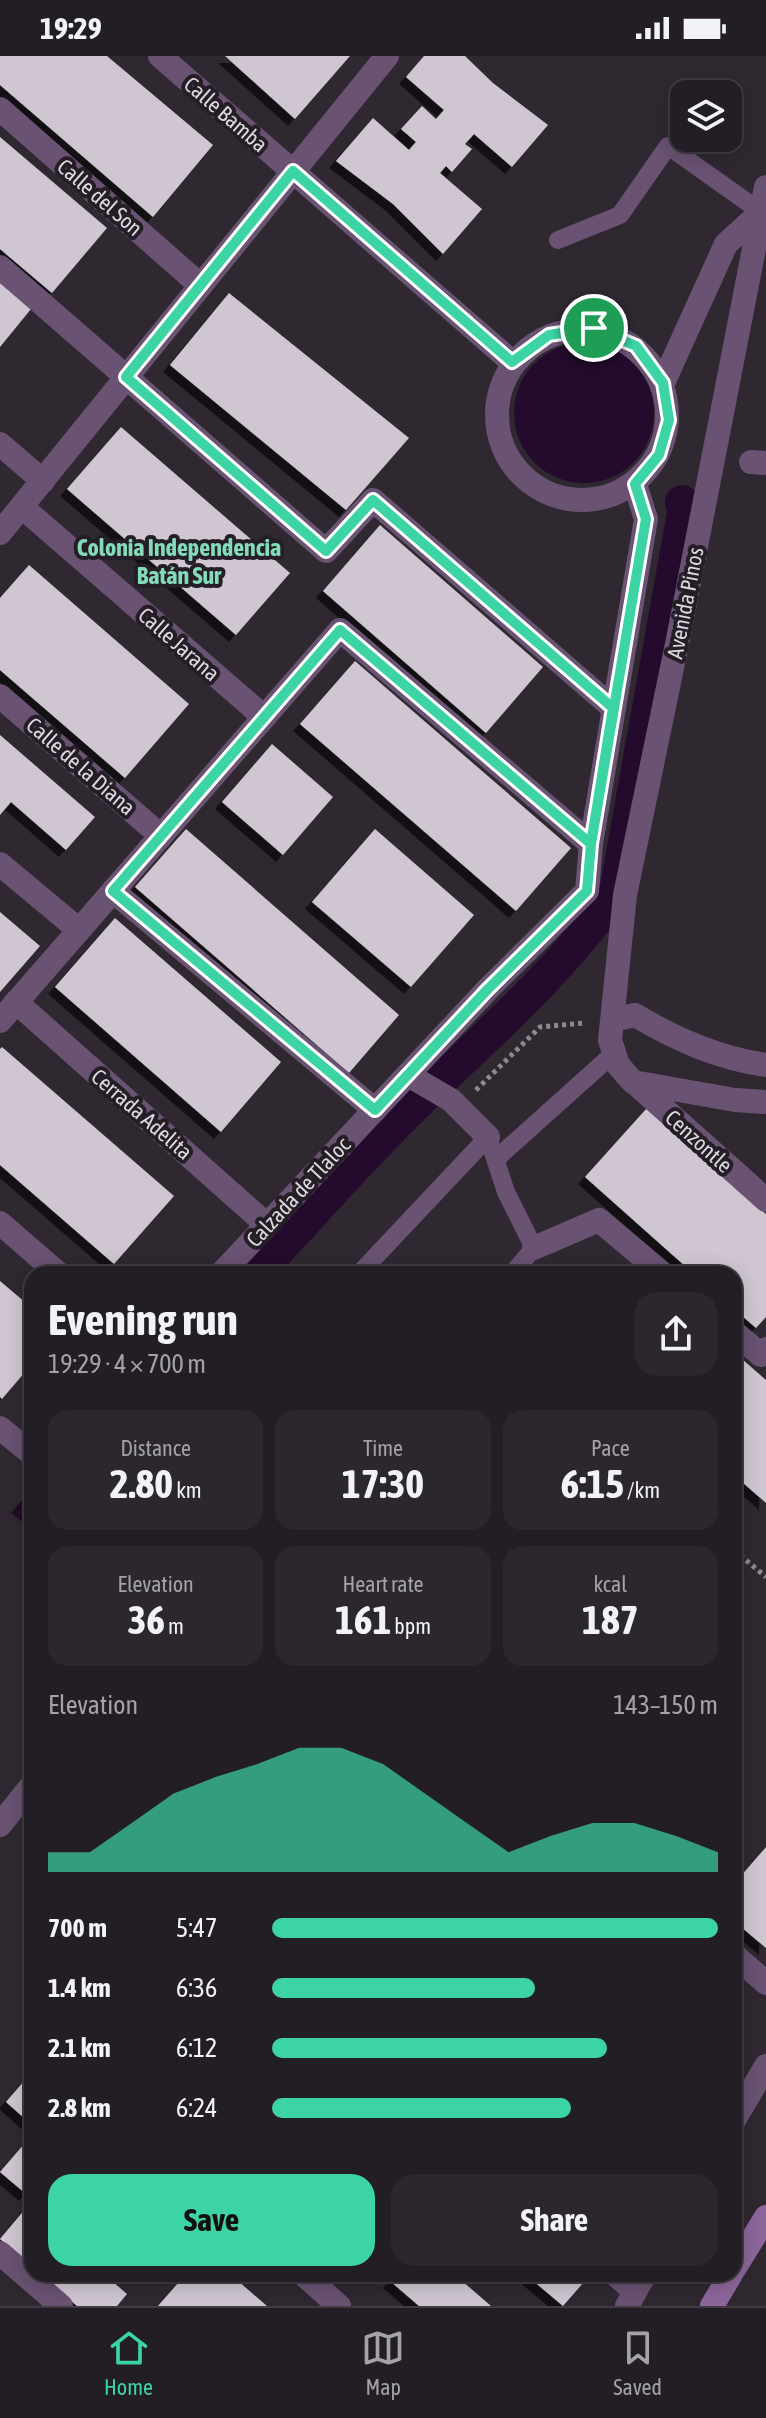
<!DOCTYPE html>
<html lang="en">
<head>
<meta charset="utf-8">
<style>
  :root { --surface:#231e25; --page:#2b272d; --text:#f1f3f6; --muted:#a3a2a7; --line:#403c42; --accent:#3cd4a4 }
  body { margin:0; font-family:"Asap Condensed",sans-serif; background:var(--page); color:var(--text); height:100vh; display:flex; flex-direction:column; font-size:30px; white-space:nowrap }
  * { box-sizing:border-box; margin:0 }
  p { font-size:26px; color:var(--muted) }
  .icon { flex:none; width:44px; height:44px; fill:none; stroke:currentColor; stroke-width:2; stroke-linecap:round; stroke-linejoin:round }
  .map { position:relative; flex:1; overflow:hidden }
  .details { position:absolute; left:24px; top:1210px; width:718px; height:1016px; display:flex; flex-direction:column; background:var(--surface); border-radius:24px; box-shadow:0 4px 20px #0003,0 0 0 2px var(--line) }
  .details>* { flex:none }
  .fabs { position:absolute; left:670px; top:24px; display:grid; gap:16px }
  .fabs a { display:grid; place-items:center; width:72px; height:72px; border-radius:16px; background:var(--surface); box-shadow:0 4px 20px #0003,0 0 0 2px var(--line); font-size:40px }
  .pin { position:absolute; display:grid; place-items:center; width:68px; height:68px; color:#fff; margin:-34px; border:4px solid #fff; border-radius:50%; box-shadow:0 2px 8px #0007 }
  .round { display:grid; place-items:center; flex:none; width:84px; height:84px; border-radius:24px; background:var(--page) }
  .headline { display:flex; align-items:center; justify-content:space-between; height:136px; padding:0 24px }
  h1 { font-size:44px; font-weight:700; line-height:60px }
  .figures { display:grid; grid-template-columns:repeat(3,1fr); gap:12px; height:136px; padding:8px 24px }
  .figures div { display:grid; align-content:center; border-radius:20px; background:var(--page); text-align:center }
  .figures b { font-size:40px; font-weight:700 }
  .figures small { font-size:22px; font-weight:400 }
  .figures p { font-size:22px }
  .chart { height:224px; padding:16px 24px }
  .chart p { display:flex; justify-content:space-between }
  .chart svg { width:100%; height:144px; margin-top:8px; fill:var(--accent); opacity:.7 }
  .button { display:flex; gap:16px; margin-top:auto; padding:16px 24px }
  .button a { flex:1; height:92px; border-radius:24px; background:var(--accent); color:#111; font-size:32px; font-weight:700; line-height:92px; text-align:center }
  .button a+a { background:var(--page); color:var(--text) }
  ul { padding:0 24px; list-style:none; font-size:26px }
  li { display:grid; grid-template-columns:128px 96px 1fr; align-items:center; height:60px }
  li i { height:20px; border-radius:10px; background:var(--accent) }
  .status { display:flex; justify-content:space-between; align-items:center; height:56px; padding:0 40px; background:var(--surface); direction:ltr }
  .status svg { height:22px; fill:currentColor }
  .tab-bar { display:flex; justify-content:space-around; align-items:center; height:112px; border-top:2px solid var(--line); background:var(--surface); font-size:22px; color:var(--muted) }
  .tab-bar a { display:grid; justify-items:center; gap:4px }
  .tab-bar .on { color:var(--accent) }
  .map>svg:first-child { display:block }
  .water { fill:#240a2c }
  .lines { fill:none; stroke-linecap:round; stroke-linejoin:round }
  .canal { stroke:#240a2c; stroke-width:34 }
  .building { fill:#cfc6d2; filter:url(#shadow) }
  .path { stroke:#8e8890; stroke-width:5; stroke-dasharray:4 4; stroke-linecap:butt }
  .lane { stroke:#695272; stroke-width:18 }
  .street { stroke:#695272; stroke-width:24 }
  .secondary { stroke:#8c669a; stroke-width:24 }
  .route-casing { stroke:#fff; stroke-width:16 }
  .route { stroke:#3cd4a4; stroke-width:10 }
  .labels { text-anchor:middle; stroke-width:8; stroke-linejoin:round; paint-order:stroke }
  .street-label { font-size:22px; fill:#ddd8de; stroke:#251e27 }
  .neighbourhood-label { font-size:24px; font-weight:bold; fill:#83dcb9; stroke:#251e27 }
</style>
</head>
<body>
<div class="status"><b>19:29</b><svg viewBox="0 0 49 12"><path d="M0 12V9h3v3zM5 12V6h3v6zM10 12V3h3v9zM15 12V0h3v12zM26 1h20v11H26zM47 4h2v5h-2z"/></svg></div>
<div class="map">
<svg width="766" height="2250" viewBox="0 0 766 2250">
  <defs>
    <filter id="shadow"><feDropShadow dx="-7" dy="7" stdDeviation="0" flood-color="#0009"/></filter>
  </defs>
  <rect width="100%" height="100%" fill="#2f2831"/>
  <g class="water">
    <circle cx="584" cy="357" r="70"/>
    <polygon points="32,1432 32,1474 11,1457"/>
  </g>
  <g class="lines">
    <path class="canal" d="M 256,1218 C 310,1160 362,1100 419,1045 C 489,977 560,916 616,837 L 685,451 L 682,446"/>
  </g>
  <g class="building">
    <polygon points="0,0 107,0 213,89 153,161 0,29"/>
    <polygon points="225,0 350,0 295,63"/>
    <polygon points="424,0 465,0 493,27 548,69 512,111 474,78 465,88 472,93 452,116 446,110 440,117 482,153 443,198 393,148 336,105 373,62 409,94 416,86 401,73 422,50 436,63 444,54 406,21"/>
    <polygon points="0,81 107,172 52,237 0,193"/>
    <polygon points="0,227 31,253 0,291"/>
    <polygon points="229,237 409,382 346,454 170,309"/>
    <polygon points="121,371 290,517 236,579 67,433"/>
    <polygon points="380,469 543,611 486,677 323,535"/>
    <polygon points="29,509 189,648 125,722 0,614 0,542"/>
    <polygon points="355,605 571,792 516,855 300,668"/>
    <polygon points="0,679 95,761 66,794 11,746 0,759"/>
    <polygon points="272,688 333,741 283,799 222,746"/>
    <polygon points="186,773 399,959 349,1017 135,831"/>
    <polygon points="375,773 474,859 411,931 312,846"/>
    <polygon points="0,856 40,890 0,936"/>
    <polygon points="115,862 281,1006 221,1076 55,931"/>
    <polygon points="2,991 174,1140 114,1208 0,1109 0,993"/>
    <polygon points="647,1052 766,1158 766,1261 756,1272 734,1253 734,1218 694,1218 585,1121"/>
    <polygon points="0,1225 32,1252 32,1308 2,1343 0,1341"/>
    <polygon points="734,1296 766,1324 766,1447 734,1419"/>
    <polygon points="766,1791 766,1892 734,1865 734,1828"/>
    <polygon points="32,2016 32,2069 6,2046"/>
    <polygon points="25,2087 32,2093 32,2131 26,2138 0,2116"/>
    <polygon points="32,2145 32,2211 0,2183"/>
    <polygon points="40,2218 104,2218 127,2238 117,2250 77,2250"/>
    <polygon points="186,2218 230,2218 267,2250 158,2250"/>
    <polygon points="397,2218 454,2218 491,2250 419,2250 390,2225"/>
    <polygon points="525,2218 591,2218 563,2250"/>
  </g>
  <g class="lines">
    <g class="path">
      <polyline points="476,1034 540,971 584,967"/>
      <polyline points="734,1494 766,1521"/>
    </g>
    <g class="lane">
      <polyline points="558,184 620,159 668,90 761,156"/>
      <polyline points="496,1103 613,998"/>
      <polyline points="359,1218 488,1081 506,1136 534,1192 512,1218"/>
    </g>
    <g class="street">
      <polyline points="160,0 512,306"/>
      <polyline points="0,53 200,229"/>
      <polyline points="766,131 678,583 625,839 610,984 618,1009 633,1026 735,1044 766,1046"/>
      <polyline points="0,211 326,495 373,444 613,652"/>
      <circle cx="582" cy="359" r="85"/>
      <polyline points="663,327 726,188 761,156"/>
      <polyline points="0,388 43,425"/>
      <polyline points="751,406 766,407"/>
      <polyline points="22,451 264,661"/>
      <polyline points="0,477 387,0"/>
      <polyline points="0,640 161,780"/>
      <polyline points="0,808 79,874"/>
      <polyline points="113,835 375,1054"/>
      <polyline points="16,946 267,1169"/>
      <path d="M 613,964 L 635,959 C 677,984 718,1002 766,1009"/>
      <polyline points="0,965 340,574 591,788"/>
      <polyline points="410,1017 415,1023 451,1044 488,1081"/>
      <polyline points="635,1027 766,1144"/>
      <polyline points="0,1167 59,1218"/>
      <polyline points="534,1192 599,1164 663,1218"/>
      <polyline points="221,1218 487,934 587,835 591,788 646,463 635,428"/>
      <polyline points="734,1276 761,1299 766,1293"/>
      <polyline points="0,1372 32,1398"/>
      <polyline points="0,1769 32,1729"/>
      <polyline points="734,1899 766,1927"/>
      <polyline points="734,2064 766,2010"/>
      <polyline points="0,2197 61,2250"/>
      <polyline points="303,2218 339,2250"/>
      <polyline points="615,2218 635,2236"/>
      <polyline points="627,2250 645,2218"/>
    </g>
    <g class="secondary">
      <polyline points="734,2213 766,2161"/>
      <polyline points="712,2250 731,2218"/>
    </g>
  </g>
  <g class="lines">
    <defs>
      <polyline id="route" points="594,272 636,290 663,327 669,364 659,399 635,428 646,463 591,788 340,574 113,835 375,1054 487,934 587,835 591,788 613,652 373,444 326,495 126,321 293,115 512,306 549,279 594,272"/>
    </defs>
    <use href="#route" class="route-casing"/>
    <use href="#route" class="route"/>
  </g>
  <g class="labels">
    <g class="street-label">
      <text transform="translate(226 58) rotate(41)" y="8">Calle Bamba</text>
      <text transform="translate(100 141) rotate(41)" y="8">Calle del Son</text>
      <text transform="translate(685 547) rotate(-79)" y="8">Avenida Pinos</text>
      <text transform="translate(179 588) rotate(41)" y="8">Calle Jarana</text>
      <text transform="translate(81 710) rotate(41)" y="8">Calle de la Diana</text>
      <text transform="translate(142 1058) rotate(41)" y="8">Cerrada Adelita</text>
      <text transform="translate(699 1085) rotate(42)" y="8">Cenzontle</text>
      <text transform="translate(298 1136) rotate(-47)" y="8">Calzada de Tlaloc</text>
    </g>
    <g class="neighbourhood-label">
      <text x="179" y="500">Colonia Independencia<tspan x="179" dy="28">Batán Sur</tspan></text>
    </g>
  </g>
</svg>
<div class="fabs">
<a><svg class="icon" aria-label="layers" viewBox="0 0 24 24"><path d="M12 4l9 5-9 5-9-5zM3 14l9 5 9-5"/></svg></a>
</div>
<div class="pin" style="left:594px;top:272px;background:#1e9e55"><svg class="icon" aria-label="arrive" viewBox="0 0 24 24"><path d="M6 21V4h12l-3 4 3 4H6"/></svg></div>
<section class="details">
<div class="headline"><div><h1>Evening run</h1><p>19:29 · 4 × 700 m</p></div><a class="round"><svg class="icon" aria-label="share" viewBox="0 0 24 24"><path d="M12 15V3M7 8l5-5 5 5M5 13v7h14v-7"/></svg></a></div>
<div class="figures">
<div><p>Distance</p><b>2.80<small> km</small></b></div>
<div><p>Time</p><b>17:30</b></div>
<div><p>Pace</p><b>6:15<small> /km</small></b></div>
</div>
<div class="figures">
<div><p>Elevation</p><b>36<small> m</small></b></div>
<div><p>Heart rate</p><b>161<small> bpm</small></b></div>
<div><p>kcal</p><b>187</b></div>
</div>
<div class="chart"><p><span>Elevation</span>143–150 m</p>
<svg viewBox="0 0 160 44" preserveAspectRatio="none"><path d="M0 44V38L10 38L20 29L30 20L40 15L50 11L60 6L70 6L80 11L90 20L100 29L110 38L120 33L130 29L140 29L150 33L160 38V44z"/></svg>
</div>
<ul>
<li><b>700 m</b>5:47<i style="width:100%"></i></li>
<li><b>1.4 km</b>6:36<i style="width:59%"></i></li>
<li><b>2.1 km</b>6:12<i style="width:75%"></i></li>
<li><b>2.8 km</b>6:24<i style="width:67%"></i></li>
</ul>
<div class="button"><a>Save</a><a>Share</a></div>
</section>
</div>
<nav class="tab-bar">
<a class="on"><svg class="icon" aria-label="home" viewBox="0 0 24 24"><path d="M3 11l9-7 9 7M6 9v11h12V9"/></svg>Home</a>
<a><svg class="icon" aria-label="map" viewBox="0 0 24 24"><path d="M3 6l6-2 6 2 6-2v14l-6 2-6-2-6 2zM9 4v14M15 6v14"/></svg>Map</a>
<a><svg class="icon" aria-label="saved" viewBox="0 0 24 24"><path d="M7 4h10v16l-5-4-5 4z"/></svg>Saved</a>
</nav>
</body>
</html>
